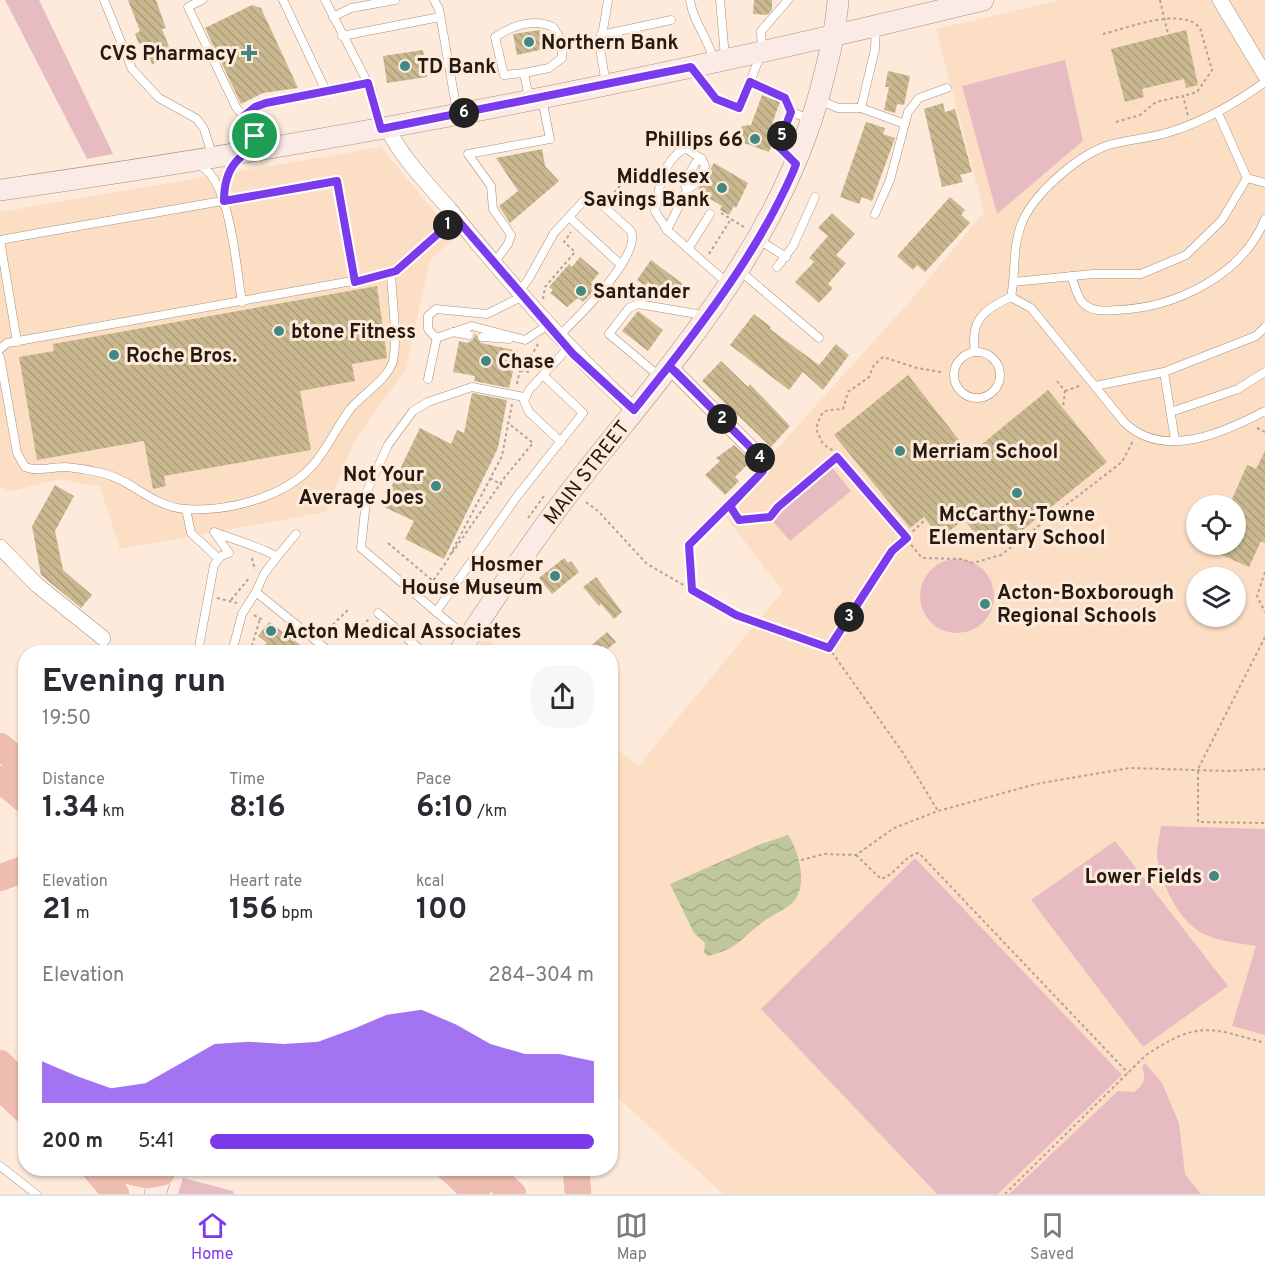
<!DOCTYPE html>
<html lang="en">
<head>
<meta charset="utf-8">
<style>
  :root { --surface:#fff; --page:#f7f7f7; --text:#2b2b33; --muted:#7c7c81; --line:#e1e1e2; --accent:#7c3aed }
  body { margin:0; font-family:Overpass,sans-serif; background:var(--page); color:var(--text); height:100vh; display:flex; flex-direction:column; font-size:22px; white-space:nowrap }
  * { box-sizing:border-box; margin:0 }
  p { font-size:20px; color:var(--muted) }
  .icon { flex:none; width:33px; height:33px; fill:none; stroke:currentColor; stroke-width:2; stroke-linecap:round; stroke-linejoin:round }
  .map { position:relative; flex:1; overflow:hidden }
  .details { position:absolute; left:18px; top:645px; width:600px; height:531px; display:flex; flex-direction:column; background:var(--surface); border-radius:24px; box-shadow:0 2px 4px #0004 }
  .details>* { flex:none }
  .controls { position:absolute; left:1186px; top:495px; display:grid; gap:12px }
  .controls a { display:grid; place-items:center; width:60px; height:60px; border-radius:50%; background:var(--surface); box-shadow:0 2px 4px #0004; font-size:30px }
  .pin { position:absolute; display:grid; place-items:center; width:51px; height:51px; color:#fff; margin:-26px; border:3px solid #fff; border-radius:50%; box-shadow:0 2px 6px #0007 }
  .km { position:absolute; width:30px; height:30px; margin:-15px; border-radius:50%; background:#222; color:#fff; font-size:16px; line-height:30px; text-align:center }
  .round { display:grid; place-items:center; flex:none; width:63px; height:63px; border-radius:24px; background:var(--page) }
  .headline { display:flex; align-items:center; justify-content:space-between; height:102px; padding:0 24px }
  h1 { font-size:33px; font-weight:700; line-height:45px }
  .figures { display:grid; grid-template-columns:repeat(3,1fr); gap:9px; height:102px; padding:6px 24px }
  .figures div { display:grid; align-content:center }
  .figures b { font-size:30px; font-weight:700 }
  .figures small { font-size:16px; font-weight:400 }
  .figures p { font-size:16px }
  .chart { height:168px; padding:12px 24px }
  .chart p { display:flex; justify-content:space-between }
  .chart svg { width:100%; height:108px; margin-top:6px; fill:var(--accent); opacity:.7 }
  ul { padding:0 24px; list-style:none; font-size:20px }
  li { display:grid; grid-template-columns:96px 72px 1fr; align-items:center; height:45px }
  li i { height:15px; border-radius:8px; background:var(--accent) }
  .tabs { display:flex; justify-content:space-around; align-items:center; height:84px; border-top:2px solid var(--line); background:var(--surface); font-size:16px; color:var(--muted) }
  .tabs a { display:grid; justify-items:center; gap:3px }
  .tabs .active { color:var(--accent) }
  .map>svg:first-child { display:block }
  .built { fill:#fcdec5; fill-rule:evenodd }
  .green { fill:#e6bcc2 }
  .water { fill:url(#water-waves) }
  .building { fill:url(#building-back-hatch) }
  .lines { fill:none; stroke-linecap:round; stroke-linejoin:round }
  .lane-casing { stroke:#ac8f77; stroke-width:9 }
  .street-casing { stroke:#ac8f77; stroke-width:16 }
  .secondary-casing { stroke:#ac8f77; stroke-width:22 }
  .highway-casing { stroke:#fff; stroke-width:28 }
  .path { stroke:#b3a295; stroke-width:2; stroke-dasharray:3 3; stroke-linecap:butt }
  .lane { stroke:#fff; stroke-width:8 }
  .street { stroke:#fff; stroke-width:15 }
  .secondary { stroke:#faebe7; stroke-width:21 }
  .highway { stroke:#efbdb0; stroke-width:27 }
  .route-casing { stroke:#fff; stroke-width:12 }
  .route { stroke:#7c3aed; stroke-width:8 }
  .poi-dot { fill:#418885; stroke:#fdeadb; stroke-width:2 }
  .labels { text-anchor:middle; stroke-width:6; stroke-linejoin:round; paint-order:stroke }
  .poi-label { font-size:20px; font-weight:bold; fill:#251a10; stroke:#fdeadb; text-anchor:start }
  .street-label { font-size:20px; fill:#251a10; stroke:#fdeadb }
</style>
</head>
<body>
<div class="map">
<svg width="1265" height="1194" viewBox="0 0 1265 1194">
  <defs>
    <pattern id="water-waves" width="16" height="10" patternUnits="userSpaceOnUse" patternTransform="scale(1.5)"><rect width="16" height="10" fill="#c1c79c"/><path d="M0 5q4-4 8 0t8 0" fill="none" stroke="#a6aa85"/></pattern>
    <pattern id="building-back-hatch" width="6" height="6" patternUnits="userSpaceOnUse" patternTransform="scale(1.5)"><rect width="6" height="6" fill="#cab990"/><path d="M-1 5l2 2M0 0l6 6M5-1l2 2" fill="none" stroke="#ad9e7b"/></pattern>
  </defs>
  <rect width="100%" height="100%" fill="#fdeadb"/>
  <g class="built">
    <path d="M 1061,0 L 1265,0 L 1265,1194 L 723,1194 L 617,1097 L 610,926 L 610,743 L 638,766 L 783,591 L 721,511 L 917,293 L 984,212 L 936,29 ZM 1197,506 L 1236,506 L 1236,544 L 1197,544 ZM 1197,578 L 1236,578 L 1236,616 L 1197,616 Z"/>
    <polygon points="381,147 455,237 430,260 406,369 355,440 326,512 120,549 100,487 60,479 9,492 0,486 0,212"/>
    <polygon points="485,637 503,652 474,652"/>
  </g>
  <g class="green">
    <polygon points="5,0 39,0 113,154 87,159"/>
    <polygon points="1065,60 1083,141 997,214 962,86"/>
    <polygon points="830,465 851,491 790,541 769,517"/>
    <circle cx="957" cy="596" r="37"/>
    <path d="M 1161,826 L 1265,829 L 1265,1035 L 1232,1026 L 1256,946 C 1239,943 1222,942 1206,935 C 1181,924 1163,888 1158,863 C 1155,852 1160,837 1161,826 Z"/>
    <polygon points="1115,841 1228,986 1143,1047 1031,900"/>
    <polygon points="915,858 1122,1075 998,1194 937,1194 761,1009"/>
    <path d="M 1145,1063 L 1162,1083 L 1179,1123 L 1185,1174 L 1201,1194 L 1009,1194 L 1118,1091 L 1134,1092 C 1145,1084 1146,1079 1142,1066 Z"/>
    <polygon points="183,1178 233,1191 234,1194 178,1194"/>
  </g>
  <path class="water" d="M 788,835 C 799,851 808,884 794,901 C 785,911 769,916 759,925 C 736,943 738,948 708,956 L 704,953 L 705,943 L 694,933 L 670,884 L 761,844 Z"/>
  <g class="building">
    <polygon points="128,0 156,0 166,28 162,29 172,54 163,57 164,60 152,64 144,42 139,44 135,34 140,31"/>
    <polygon points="754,0 772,0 772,10 767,15 753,14"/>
    <polygon points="252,5 261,8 298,88 263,93 241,104 205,28"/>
    <polygon points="540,30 544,49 517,55 513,34"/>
    <polygon points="1186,30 1198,85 1186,88 1184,79 1142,89 1144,97 1125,102 1111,49"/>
    <polygon points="423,50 427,77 387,83 383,56"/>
    <polygon points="888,71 910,76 904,105 897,104 895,113 884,110 889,87 885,87"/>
    <polygon points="762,95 780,102 769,132 774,138 769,152 736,140 742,126 751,125"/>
    <polygon points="943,103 945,112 955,109 972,172 960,175 963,182 942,187 924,109"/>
    <polygon points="866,122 885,128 883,134 895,138 872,201 862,197 859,204 840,197"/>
    <polygon points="542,149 545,166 559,181 510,223 499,206 518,191 496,158"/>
    <polygon points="714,163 748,183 736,208 734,206 729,215 720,210 722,206 697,191 702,183 699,178 694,177 697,172 700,176 706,176"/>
    <polygon points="950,197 965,210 961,215 970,223 925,272 917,265 913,270 897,256"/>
    <polygon points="832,213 855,234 836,255 846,263 828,284 833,288 819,303 795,282 814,262 809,258 828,236 818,228"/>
    <polygon points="580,257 599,273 591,283 597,288 583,302 578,298 567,307 550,293 553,290 549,287 569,264 572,267"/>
    <polygon points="651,260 683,284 671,300 648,282 645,286 637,280"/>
    <polygon points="377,286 387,358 352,364 355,381 300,391 311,450 164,476 166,486 153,489 144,441 37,460 19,357 54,351 53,344"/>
    <polygon points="638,311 663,330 648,351 622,331"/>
    <polygon points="754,314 771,327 770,329 819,365 836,344 849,355 823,390 803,372 789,390 730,345"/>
    <polygon points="475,333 481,343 518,351 509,388 474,381 475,376 453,372 459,341 468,343 474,338"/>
    <polygon points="721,361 748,387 750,384 790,426 771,447 702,381"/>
    <polygon points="908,375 970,454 1048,390 1107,462 1015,536 1006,524 982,544 964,519 941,538 924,517 910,528 834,435"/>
    <polygon points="472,393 507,400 498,448 444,559 405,539 414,521 382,506 420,428 451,444 457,430 464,433"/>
    <polygon points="734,445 751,461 735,477 739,481 725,495 705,475 720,461 716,458"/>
    <polygon points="1265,451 1265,543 1261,541 1249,567 1217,553 1221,544 1236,544 1236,506 1229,506 1247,465 1256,469"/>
    <polygon points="55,485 74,496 55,531 63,570 92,595 81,608 41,575 32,526"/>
    <polygon points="564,558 568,563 571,561 579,572 552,594 539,578"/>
    <polygon points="596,577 622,612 614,619 601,604 599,606 583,587"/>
    <polygon points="269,622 310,652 260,652 267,643 258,636"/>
    <polygon points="607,632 616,642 604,652 583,652"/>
  </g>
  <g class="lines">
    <defs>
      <g id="lane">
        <polyline points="104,0 132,69 159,98 197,119 204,129 213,157"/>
        <polyline points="202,0 188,7 236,107 254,129 254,141 250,149"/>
        <polyline points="283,0 326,91"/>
        <polyline points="325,0 372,91 381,127"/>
        <polyline points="434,0 439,9 457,112"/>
        <path d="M 690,0 C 693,23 709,38 714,62"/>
        <polyline points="720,0 725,57"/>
        <polyline points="788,0 761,31 762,51 750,82 785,98 791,112 810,119"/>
        <polyline points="333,17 351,8 395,0"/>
        <polyline points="601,35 671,20"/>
        <polyline points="342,36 440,17"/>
        <polyline points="692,68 716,99 739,108 750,82"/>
        <path d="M 524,73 L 549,68 L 562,58 L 562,41 L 553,27 C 533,18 512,26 495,37 L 504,75 L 524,73 L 529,98"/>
        <polyline points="606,84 600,48 608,0"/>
        <polyline points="819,100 838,108 861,108 905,124"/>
        <polyline points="861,108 875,49 876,26"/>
        <polyline points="791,112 779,146 794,162"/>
        <polyline points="244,116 266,103 368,83"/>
        <path d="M 199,165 C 231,179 236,269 242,302"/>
        <path d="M 703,171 L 705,166 L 702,159 L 685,148 C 663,161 659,186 655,211 L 667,230 L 727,283"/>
        <polyline points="1247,178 1265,183"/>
        <polyline points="687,190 684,183 696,162 702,159"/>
        <polyline points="224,201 228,175 239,158"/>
        <polyline points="875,214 890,180 908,112 919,98 947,88"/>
        <polyline points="569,217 620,264"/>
        <polyline points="667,230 687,190 696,183"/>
        <polyline points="759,240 786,257"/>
        <polyline points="688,249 710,214"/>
        <polyline points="494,263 508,244 511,235 493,209 491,186 468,154 550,139 542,99"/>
        <polyline points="777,267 793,246 815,197"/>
        <polyline points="740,271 819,338"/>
        <path d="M 1071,276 C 1074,283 1077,296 1082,302 C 1091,312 1104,311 1116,310 C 1175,308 1242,276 1265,219"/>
        <polyline points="1014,282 1093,274 1141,274 1186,255 1222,220 1247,178 1218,113"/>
        <path d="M 519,291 L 528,280 L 554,233 L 590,194 L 631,231 C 642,256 576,319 558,337"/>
        <polyline points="523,296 487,314 436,309 428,316 428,329 434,336 439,337 472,326 525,340 548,325"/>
        <path d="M 1011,297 C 1016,273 1012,249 1021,225 C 1032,195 1076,157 1106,146 C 1127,139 1151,139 1173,131 C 1207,120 1236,103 1265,82"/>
        <path d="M 1011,297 L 1031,308 L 1124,422 C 1163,461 1225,432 1265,411"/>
        <polyline points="453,332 469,335"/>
        <polyline points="482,337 509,339"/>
        <polyline points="17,342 0,240 39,233 337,181 355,282"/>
        <polyline points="0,349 7,343 391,274 456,218"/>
        <path d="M 975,352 C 970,320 984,309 1011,297"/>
        <circle cx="977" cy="375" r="23"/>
        <path d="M 0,357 L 17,453 L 25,467 C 37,472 53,467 66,467 C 78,468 90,470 102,473 C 132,480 152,506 184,509 C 227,512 284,498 313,465 C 328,448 337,426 351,408 C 363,394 388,379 393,361 C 398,340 392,297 391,274"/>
        <polyline points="659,376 609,334 629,308 638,304 703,315"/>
        <polyline points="428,379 437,337"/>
        <polyline points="1095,386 1164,372"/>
        <polyline points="1171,412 1238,389 1265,372"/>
        <polyline points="1175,440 1164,372 1256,336 1265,327"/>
        <polyline points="561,442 529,412 524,401 529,390 568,348"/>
        <polyline points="186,509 191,533 218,558"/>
        <polyline points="277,557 296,534"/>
        <polyline points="256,592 330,652"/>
        <polyline points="436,612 518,495 583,413 543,375"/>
        <polyline points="378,613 423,652"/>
        <polyline points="467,638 361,548 367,491 388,445 413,411 428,402 472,387 524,397"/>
        <path d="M 198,652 L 214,565 L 221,556 L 229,553 L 214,532 C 229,538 267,549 277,557 L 264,574 L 256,592 L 242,614 L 232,652"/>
        <polyline points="0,1166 36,1194"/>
      </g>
      <g id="street">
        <polyline points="1220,0 1265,75"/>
        <path d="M 387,127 C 402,159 429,185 451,211 C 508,281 567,349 634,410"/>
        <polyline points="669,366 760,457"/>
        <polyline points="0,547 37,585 103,638"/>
      </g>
      <g id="secondary">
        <path d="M 0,190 C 330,143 659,80 983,0"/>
        <path d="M 459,652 C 496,596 532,541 573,488 C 673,360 783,242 823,80 C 830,54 836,28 838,0"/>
        <polyline points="155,1194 164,1168"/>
      </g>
      <g id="highway">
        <polyline points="0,746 26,768"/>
        <polyline points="0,779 26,801"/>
        <polyline points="0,878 26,868"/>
        <polyline points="0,1063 26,1089"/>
        <polyline points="0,1087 26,1111"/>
        <polyline points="94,1168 116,1194"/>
        <polyline points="116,1168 147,1175 162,1172 161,1168"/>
        <polyline points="449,1168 477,1194"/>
        <polyline points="485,1168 513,1194"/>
        <polyline points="576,1168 578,1194"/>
      </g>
    </defs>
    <use href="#lane" class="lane-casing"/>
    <use href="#street" class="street-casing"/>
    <use href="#secondary" class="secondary-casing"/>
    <use href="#highway" class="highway-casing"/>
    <g class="path">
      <polyline points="1160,0 1168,34"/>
      <path d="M 1103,34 C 1128,28 1181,6 1200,28 L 1212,70 L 1197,92 L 1183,96"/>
      <polyline points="1116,122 1140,115 1156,102 1183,96 1188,116"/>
      <polyline points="669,146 673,140"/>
      <polyline points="610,197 627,178"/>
      <polyline points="696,197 706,203"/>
      <polyline points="721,213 744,227"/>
      <polyline points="709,254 731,219"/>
      <polyline points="543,299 545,287 575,252 564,242 571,232"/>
      <polyline points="520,371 532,372"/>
      <path d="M 941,372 L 917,368 L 883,357 L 874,365 L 869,377 L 848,392 L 843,409 C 823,411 823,407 816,429 L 823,444 L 832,450 L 922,558 L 961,559 L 973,563 L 1001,555 L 1122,462 L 1133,441"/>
      <polyline points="1057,381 1065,391 1063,408"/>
      <polyline points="517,384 522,359 529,360 538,344"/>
      <polyline points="1065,391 1082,385"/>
      <polyline points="1257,428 1265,432"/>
      <polyline points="762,471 730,506 739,520 769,517 778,507 837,457"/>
      <polyline points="490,478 502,485"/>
      <polyline points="586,502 598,511 647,564 736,615 829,648 903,753 938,811"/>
      <polyline points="528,518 544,496"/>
      <polyline points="388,543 433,581 447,561 502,456 512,404"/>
      <polyline points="452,553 505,477 533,443 508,423"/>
      <polyline points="252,558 255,570"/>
      <polyline points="1265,572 1257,596 1265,612"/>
      <polyline points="692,590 689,545 730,506"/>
      <polyline points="217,598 237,603"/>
      <polyline points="231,600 250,577"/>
      <polyline points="254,615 260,619 264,618"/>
      <polyline points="362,626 369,619"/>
      <polyline points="424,628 431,622"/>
      <polyline points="324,633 350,608"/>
      <polyline points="1265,637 1198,769 1198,822 1265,823"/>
      <polyline points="829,648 892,551 926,519"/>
      <polyline points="250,652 260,619"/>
      <path d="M 856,855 L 881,879 C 896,875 904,855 919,853 L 1128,1073"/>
      <polyline points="801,860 824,854 856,855 894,828 938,811 1036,784 1130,768 1228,771 1265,769"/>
      <path d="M 1005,1194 L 1146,1055 C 1198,1021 1209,1027 1265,1043"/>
    </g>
    <use href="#lane" class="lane"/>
    <use href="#street" class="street"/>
    <use href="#secondary" class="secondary"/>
    <use href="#highway" class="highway"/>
  </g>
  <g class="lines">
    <defs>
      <path id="route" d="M 255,136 C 253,150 243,153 235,163 C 226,174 224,187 224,201 L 337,181 L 355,282 L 396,271 L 456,218 L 573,354 L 634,410 L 669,366 L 760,457 L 763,471 L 689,545 L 692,590 L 736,615 L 829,648 L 892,551 L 907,538 L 837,457 L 778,507 L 770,517 L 739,520 L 730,506 L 763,471 L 760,457 L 677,373 L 669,366 C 717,304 761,244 793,172 L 796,164 L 778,146 L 791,112 L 785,98 L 750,82 L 739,108 L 716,99 L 691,67 L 381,129 L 368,83 L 266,103 L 255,107 L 244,116 L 252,125 L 255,136"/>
    </defs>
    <use href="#route" class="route-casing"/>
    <use href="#route" class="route"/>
  </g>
  <g class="poi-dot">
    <circle cx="529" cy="42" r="6"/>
    <path d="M246 44h6v6h6v6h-6v6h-6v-6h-6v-6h6z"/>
    <circle cx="405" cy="66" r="6"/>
    <circle cx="755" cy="139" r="6"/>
    <circle cx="722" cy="188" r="6"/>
    <circle cx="581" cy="291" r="6"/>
    <circle cx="279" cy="331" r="6"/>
    <circle cx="114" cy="355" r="6"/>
    <circle cx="486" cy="361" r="6"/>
    <circle cx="900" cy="451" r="6"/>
    <circle cx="436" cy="486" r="6"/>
    <circle cx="1017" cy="493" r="6"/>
    <circle cx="555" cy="576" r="6"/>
    <circle cx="985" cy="604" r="6"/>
    <circle cx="271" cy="631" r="6"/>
    <circle cx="1214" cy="876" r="6"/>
  </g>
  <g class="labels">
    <g class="poi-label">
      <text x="541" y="49">Northern Bank</text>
      <text x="237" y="60" text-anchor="end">CVS Pharmacy</text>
      <text x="417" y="73">TD Bank</text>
      <text x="743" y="146" text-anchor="end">Phillips 66</text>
      <text x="710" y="183" text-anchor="end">Middlesex<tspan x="710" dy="23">Savings Bank</tspan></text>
      <text x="593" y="298">Santander</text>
      <text x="291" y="338">btone Fitness</text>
      <text x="126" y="362">Roche Bros.</text>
      <text x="498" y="368">Chase</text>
      <text x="912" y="458">Merriam School</text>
      <text x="424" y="481" text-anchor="end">Not Your<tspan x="424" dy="23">Average Joes</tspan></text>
      <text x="1017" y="521" text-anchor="middle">McCarthy-Towne<tspan x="1017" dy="23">Elementary School</tspan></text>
      <text x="543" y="571" text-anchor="end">Hosmer<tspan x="543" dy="23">House Museum</tspan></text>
      <text x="997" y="599">Acton-Boxborough<tspan x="997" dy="23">Regional Schools</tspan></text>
      <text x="283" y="638">Acton Medical Associates</text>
      <text x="1202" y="883" text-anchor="end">Lower Fields</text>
    </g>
    <g class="street-label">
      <text transform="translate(586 472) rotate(-52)" y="7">MAIN STREET</text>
    </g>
  </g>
</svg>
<div class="controls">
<a><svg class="icon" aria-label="locate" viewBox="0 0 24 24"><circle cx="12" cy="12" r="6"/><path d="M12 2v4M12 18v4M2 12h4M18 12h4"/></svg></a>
<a><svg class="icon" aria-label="layers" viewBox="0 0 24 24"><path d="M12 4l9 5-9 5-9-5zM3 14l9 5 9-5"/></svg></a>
</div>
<div class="pin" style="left:255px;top:136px;background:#1e9e55"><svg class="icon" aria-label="arrive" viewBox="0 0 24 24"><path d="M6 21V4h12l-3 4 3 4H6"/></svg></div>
<b class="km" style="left:448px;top:225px">1</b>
<b class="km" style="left:722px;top:419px">2</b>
<b class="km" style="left:849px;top:617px">3</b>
<b class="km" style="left:760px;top:458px">4</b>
<b class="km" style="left:782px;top:136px">5</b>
<b class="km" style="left:464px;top:113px">6</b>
<section class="details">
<div class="headline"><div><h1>Evening run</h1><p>19:50</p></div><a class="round"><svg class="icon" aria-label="share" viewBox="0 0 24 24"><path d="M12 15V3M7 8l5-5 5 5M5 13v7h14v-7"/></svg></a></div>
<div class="figures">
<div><p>Distance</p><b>1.34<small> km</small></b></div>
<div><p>Time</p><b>8:16</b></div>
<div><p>Pace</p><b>6:10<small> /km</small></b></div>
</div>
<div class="figures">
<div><p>Elevation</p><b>21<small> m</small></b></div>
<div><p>Heart rate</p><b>156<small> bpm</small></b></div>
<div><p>kcal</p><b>100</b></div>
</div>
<div class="chart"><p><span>Elevation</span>284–304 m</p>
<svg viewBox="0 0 160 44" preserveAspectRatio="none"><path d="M0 44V27L10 33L20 38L30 36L40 28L50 20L60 19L70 20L80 19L90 14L100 8L110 6L120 12L130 20L140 24L150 24L160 27V44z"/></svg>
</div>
<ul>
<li><b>200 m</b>5:41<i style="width:100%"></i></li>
</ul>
</section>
</div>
<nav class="tabs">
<a class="active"><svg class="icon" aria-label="home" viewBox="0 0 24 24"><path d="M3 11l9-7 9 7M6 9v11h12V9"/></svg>Home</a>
<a><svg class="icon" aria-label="map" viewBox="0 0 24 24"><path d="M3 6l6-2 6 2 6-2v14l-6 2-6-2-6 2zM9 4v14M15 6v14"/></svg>Map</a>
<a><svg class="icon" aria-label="saved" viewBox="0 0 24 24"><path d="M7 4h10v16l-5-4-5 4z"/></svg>Saved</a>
</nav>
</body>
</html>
